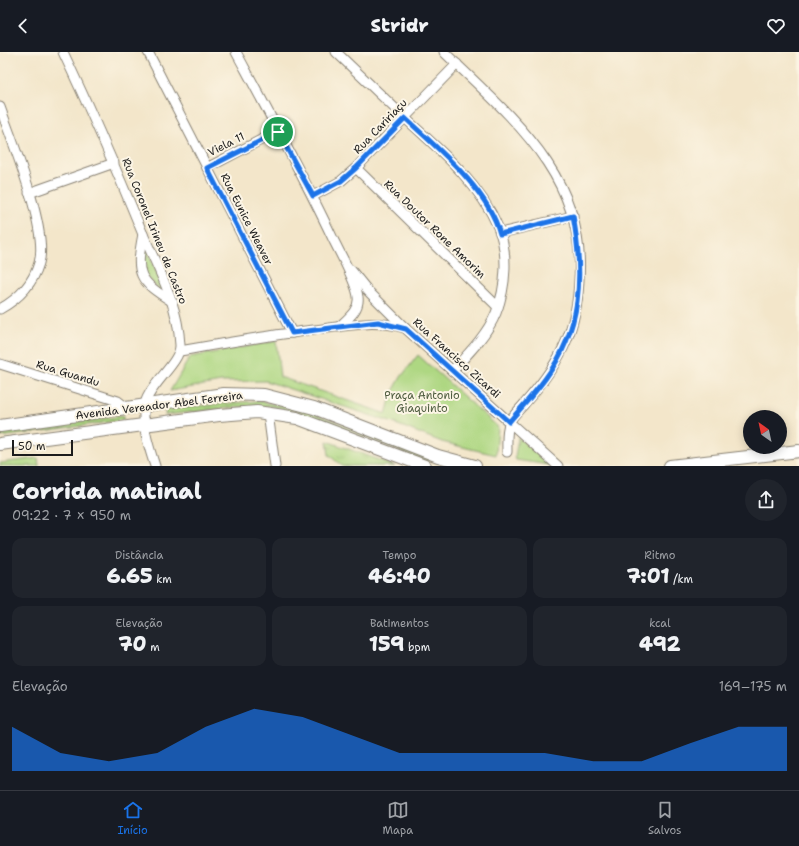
<!DOCTYPE html>
<html lang="pt">
<head>
<meta charset="utf-8">
<style>
  :root { --surface:#171b24; --page:#20242c; --text:#f1f3f6; --muted:#9ea1a6; --line:#363941; --accent:#1a73e8 }
  body { margin:0; font-family:"Shantell Sans",sans-serif; background:var(--page); color:var(--text); height:100vh; display:flex; flex-direction:column; font-size:15px; white-space:nowrap }
  * { box-sizing:border-box; margin:0 }
  p { font-size:13px; color:var(--muted) }
  .icon { flex:none; width:22px; height:22px; fill:none; stroke:currentColor; stroke-width:2; stroke-linecap:round; stroke-linejoin:round }
  .map { position:relative; height:414px; overflow:hidden }
  .details { display:flex; flex-direction:column; background:var(--surface); flex:1 }
  .details>* { flex:none }
  .needle { width:26px; rotate:327deg }
  .controls { position:absolute; left:743px; top:358px; display:grid; gap:8px }
  .controls a { display:grid; place-items:center; width:44px; height:44px; border-radius:50%; background:var(--surface); box-shadow:0 2px 10px #0003; font-size:20px }
  .scale { position:absolute; left:12px; bottom:10px; width:61px; box-sizing:border-box; padding-left:4px; border:2px solid #1c1c1c; border-top:0; font-size:11px; line-height:14px; white-space:nowrap; color:#1c1c1c; -webkit-text-stroke:3px #fcf5e5; paint-order:stroke }
  .pin { position:absolute; display:grid; place-items:center; width:34px; height:34px; color:#fff; margin:-17px; border:2px solid #fff; border-radius:50%; box-shadow:0 1px 4px #0007 }
  .round { display:grid; place-items:center; flex:none; width:42px; height:42px; border-radius:21px; background:var(--page) }
  .overview { display:flex; align-items:center; justify-content:space-between; height:68px; padding:0 12px }
  h1 { font-size:22px; font-weight:800; line-height:30px }
  .stats { display:grid; grid-template-columns:repeat(3,1fr); gap:6px; height:68px; padding:4px 12px }
  .stats div { display:grid; align-content:center; border-radius:10px; background:var(--page); text-align:center }
  .stats b { font-size:20px; font-weight:800 }
  .stats small { font-size:11px; font-weight:400 }
  .stats p { font-size:11px }
  .chart { height:112px; padding:8px 12px }
  .chart p { display:flex; justify-content:space-between }
  .chart svg { width:100%; height:72px; margin-top:4px; fill:var(--accent); opacity:.7 }
  header { display:flex; justify-content:space-between; align-items:center; height:52px; padding:0 12px; background:var(--surface); font-size:18px; font-weight:800 }
  .dock { display:flex; justify-content:space-around; align-items:center; height:56px; border-top:1px solid var(--line); background:var(--surface); font-size:11px; color:var(--muted) }
  .dock a { display:grid; justify-items:center; gap:2px }
  .dock .on { color:var(--accent) }
  .map>svg:first-child { display:block }
  .grass { fill:url(#grass-tufts); stroke:#657a4f }
  .park { fill:#aed782; stroke:#657a4f }
  .lines { fill:none; stroke-linecap:round; stroke-linejoin:round }
  .minor-casing { stroke:#888173; stroke-width:11 }
  .major-casing { stroke:#888173; stroke-width:14 }
  .minor { stroke:#fff; stroke-width:9 }
  .major { stroke:#fff; stroke-width:12 }
  .route-casing { stroke:#fff; stroke-width:8 }
  .route { stroke:#1a73e8; stroke-width:5 }
  .labels { text-anchor:middle; stroke-width:4; stroke-linejoin:round; paint-order:stroke }
  .street-label { font-size:11px; fill:#1c1c1c; stroke:#fcf5e5 }
  .park-label { font-size:11px; fill:#4f5d40; stroke:#fcf5e5 }
</style>
</head>
<body>
<header><svg class="icon" aria-label="back" viewBox="0 0 24 24"><path d="M15 5l-7 7 7 7"/></svg>Stridr<svg class="icon" aria-label="heart" viewBox="0 0 24 24"><path d="M12 20l-8-8c-3-5 5-10 8-4 3-6 11-1 8 4z"/></svg></header>
<div class="map">
<svg width="799" height="414" viewBox="0 0 799 414">
  <defs>
    <pattern id="grass-tufts" width="24" height="20" patternUnits="userSpaceOnUse"><rect width="24" height="20" fill="#aed782"/><path d="M3 7l-1-3M5 7V3M7 7l1-3M15 17l-1-3M17 17v-4M19 17l1-3" fill="none" stroke="#95b870"/></pattern>
  </defs>
  <rect width="100%" height="100%" fill="#fcf5e5"/>
  <filter id="ink" filterUnits="userSpaceOnUse"><feTurbulence type="fractalNoise" baseFrequency=".025" numOctaves="2"/><feDisplacementMap in="SourceGraphic" scale="8" xChannelSelector="R" yChannelSelector="G"/><feConvolveMatrix kernelMatrix="1 2 1 2 8 2 1 2 1" color-interpolation-filters="sRGB"/></filter>
  <filter id="wash" filterUnits="userSpaceOnUse"><feTurbulence type="fractalNoise" baseFrequency=".012" numOctaves="4" result="noise"/><feDisplacementMap in="SourceGraphic" scale="16" xChannelSelector="R" yChannelSelector="G"/><feGaussianBlur stdDeviation="0.9" result="paint"/><feColorMatrix in="noise" values="0 0 0 0 0 0 0 0 0 0 0 0 0 0 0 0 0 1.4 0 .05"/><feComposite in="paint" operator="in"/></filter>
  <g filter="url(#wash)">
    <rect width="100%" height="100%" fill="#f3e6ca"/>
    <g class="grass">
      <polygon points="257,349 303,357 429,406 428,410 302,362 270,354 236,355 165,363 166,357"/>
      <polygon points="123,364 123,368 0,385 0,380"/>
      <polygon points="327,389 395,414 342,414 329,403"/>
    </g>
    <g class="park">
      <path d="M 144,190 L 166,243 C 144,223 139,221 144,190 Z"/>
      <polygon points="276,289 280,325 386,362 392,341 401,325 418,303 498,375 496,403 442,390 393,371 266,329 221,330 170,339 190,305"/>
      <polygon points="518,385 520,387 549,413 516,408 515,405"/>
      <polygon points="38,406 39,414 0,414 0,411"/>
    </g>
  </g>
  <g filter="url(#ink)">
    <g class="lines">
      <defs>
        <g id="minor">
          <path d="M 63,0 C 91,59 117,119 142,180 C 158,217 178,251 180,293 C 181,310 149,333 145,352 C 141,373 149,395 155,414"/>
          <polyline points="148,0 292,281"/>
          <path d="M 236,0 C 270,63 304,125 334,189 C 341,203 357,232 358,245 C 360,258 347,267 339,275"/>
          <path d="M 336,0 C 359,22 383,45 406,67 C 440,98 480,132 498,175 C 509,201 506,236 496,261 C 487,283 468,302 452,319"/>
          <path d="M 444,0 C 511,65 587,125 579,228 C 578,254 572,281 559,304 C 550,321 538,336 525,351 C 521,356 513,363 510,369 C 506,377 507,391 507,400"/>
          <path d="M 0,55 C 12,89 49,179 39,211 C 33,232 18,247 0,257"/>
          <polyline points="207,116 278,79"/>
          <polyline points="356,116 498,255"/>
          <polyline points="29,141 114,111"/>
          <polyline points="313,144 341,129 356,116 457,12"/>
          <polyline points="500,181 573,164"/>
          <path d="M 143,182 C 135,222 138,229 173,250"/>
          <polyline points="351,218 368,239 406,277 558,414"/>
          <path d="M 180,299 C 225,291 269,283 314,278 C 346,274 373,267 405,276"/>
          <polyline points="0,312 118,349 127,356"/>
          <polyline points="268,361 275,414"/>
        </g>
        <g id="major">
          <polyline points="0,374 224,342 264,343 314,356 438,404 475,414"/>
          <polyline points="0,392 219,363 257,360 297,366 425,414"/>
          <polyline points="670,414 799,399"/>
        </g>
      </defs>
      <use href="#minor" class="minor-casing"/>
      <use href="#major" class="major-casing"/>
      <use href="#minor" class="minor"/>
      <use href="#major" class="major"/>
    </g>
  </g>
  <g class="lines" filter="url(#ink)">
    <defs>
      <path id="route" d="M 405,66 C 437,96 488,137 500,182 L 573,164 C 584,224 582,277 545,327 C 534,342 521,356 509,370 L 406,277 L 378,270 L 292,281 L 207,116 L 278,80 L 313,144 L 341,129 L 356,116 Z"/>
    </defs>
    <use href="#route" class="route-casing"/>
    <use href="#route" class="route"/>
  </g>
  <g class="labels">
    <g class="street-label">
      <text transform="translate(380 74) rotate(-46)" y="4">Rua Caririaçu</text>
      <text transform="translate(226 92) rotate(-27)" y="4">Viela 11</text>
      <text transform="translate(247 167) rotate(63)" y="4">Rua Eunice Weaver</text>
      <text transform="translate(435 177) rotate(44)" y="4">Rua Doutor Rone Amorim</text>
      <text transform="translate(155 179) rotate(68)" y="4">Rua Coronel Irineu de Castro</text>
      <text transform="translate(457 306) rotate(42)" y="4">Rua Francisco Zicardi</text>
      <text transform="translate(68 321) rotate(17)" y="4">Rua Guandu</text>
      <text transform="translate(159 353) rotate(-7)" y="4">Avenida Vereador Abel Ferreira</text>
    </g>
    <g class="park-label">
      <text x="422" y="347">Praça Antonio<tspan x="422" dy="13">Giaquinto</tspan></text>
    </g>
  </g>
</svg>
<div class="controls">
<a><svg class="needle" viewBox="-14 -14 28 28"><path d="M0-13l5 13h-10z" fill="#e53935"/><path d="M0 13l5-13h-10z" fill="#9ea1a6"/></svg></a>
</div>
<div class="scale">50 m</div>
<div class="pin" style="left:278px;top:80px;background:#1e9e55"><svg class="icon" aria-label="arrive" viewBox="0 0 24 24"><path d="M6 21V4h12l-3 4 3 4H6"/></svg></div>
</div>
<section class="details">
<div class="overview"><div><h1>Corrida matinal</h1><p>09:22 · 7 × 950 m</p></div><a class="round"><svg class="icon" aria-label="share" viewBox="0 0 24 24"><path d="M12 15V3M7 8l5-5 5 5M5 13v7h14v-7"/></svg></a></div>
<div class="stats">
<div><p>Distância</p><b>6.65<small> km</small></b></div>
<div><p>Tempo</p><b>46:40</b></div>
<div><p>Ritmo</p><b>7:01<small> /km</small></b></div>
</div>
<div class="stats">
<div><p>Elevação</p><b>70<small> m</small></b></div>
<div><p>Batimentos</p><b>159<small> bpm</small></b></div>
<div><p>kcal</p><b>492</b></div>
</div>
<div class="chart"><p><span>Elevação</span>169–175 m</p>
<svg viewBox="0 0 160 44" preserveAspectRatio="none"><path d="M0 44V17L10 33L20 38L30 33L40 17L50 6L60 11L70 22L80 33L90 33L100 33L110 33L120 38L130 38L140 27L150 17L160 17V44z"/></svg>
</div>
</section>
<nav class="dock">
<a class="on"><svg class="icon" aria-label="home" viewBox="0 0 24 24"><path d="M3 11l9-7 9 7M6 9v11h12V9"/></svg>Início</a>
<a><svg class="icon" aria-label="map" viewBox="0 0 24 24"><path d="M3 6l6-2 6 2 6-2v14l-6 2-6-2-6 2zM9 4v14M15 6v14"/></svg>Mapa</a>
<a><svg class="icon" aria-label="saved" viewBox="0 0 24 24"><path d="M7 4h10v16l-5-4-5 4z"/></svg>Salvos</a>
</nav>
</body>
</html>
